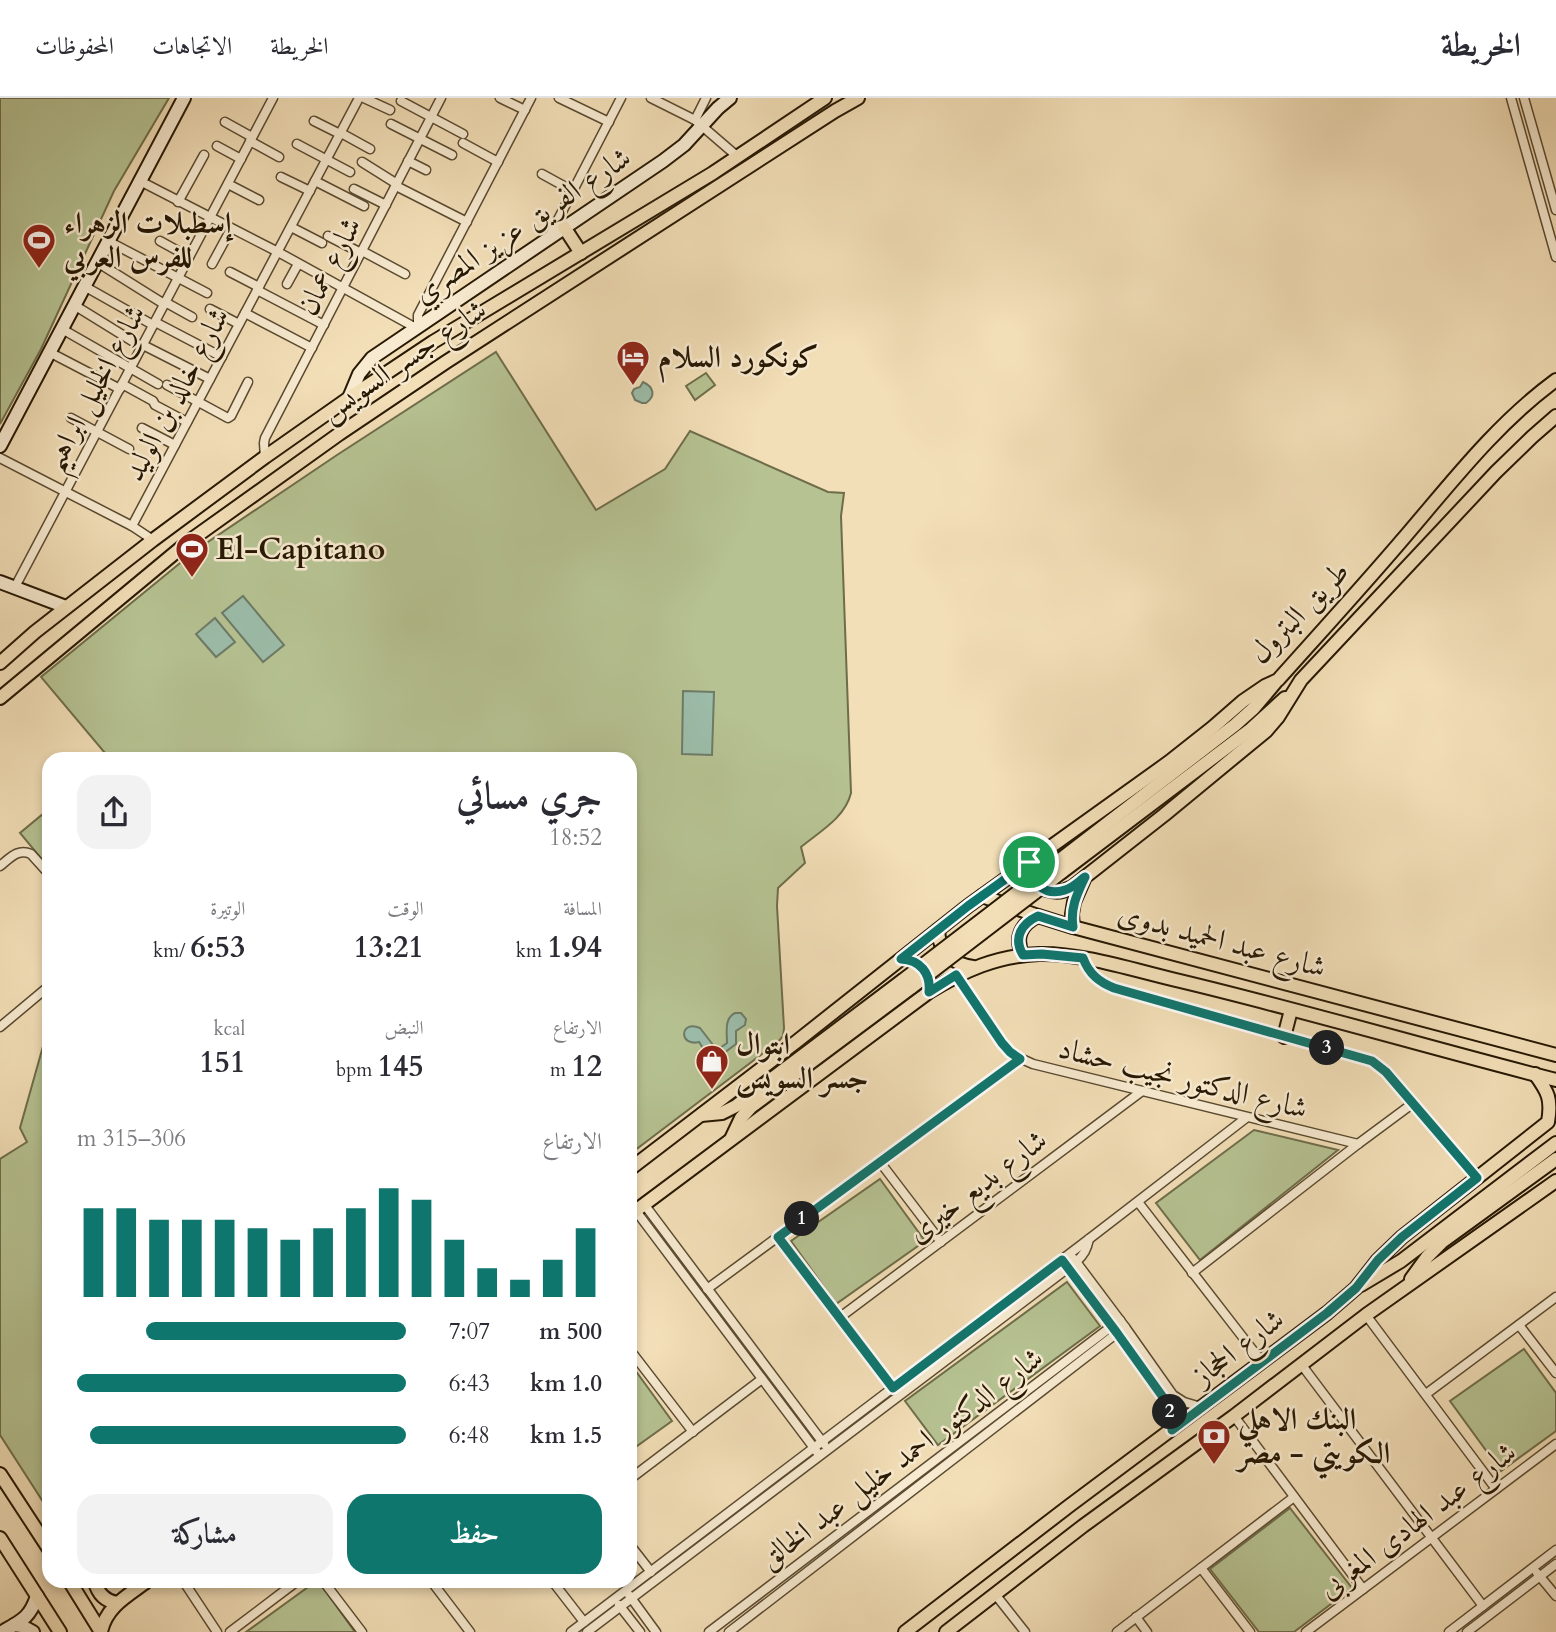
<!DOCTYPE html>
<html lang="ar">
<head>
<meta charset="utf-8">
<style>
  :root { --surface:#fff; --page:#f2f2f3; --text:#2b2b33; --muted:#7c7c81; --line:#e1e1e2; --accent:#0f766e }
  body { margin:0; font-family:Cardo,Amiri,serif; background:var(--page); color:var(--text); direction:rtl; height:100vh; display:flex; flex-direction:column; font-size:26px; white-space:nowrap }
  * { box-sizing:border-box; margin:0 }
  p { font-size:23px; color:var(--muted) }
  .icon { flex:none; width:38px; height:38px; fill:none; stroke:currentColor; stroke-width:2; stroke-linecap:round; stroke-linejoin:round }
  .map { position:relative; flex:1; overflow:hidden; direction:ltr }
  .sheet { position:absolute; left:42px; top:654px; width:595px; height:836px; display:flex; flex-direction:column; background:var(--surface); border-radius:21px; box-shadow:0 4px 10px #0003; direction:rtl }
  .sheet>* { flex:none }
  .pin { position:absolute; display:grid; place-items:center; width:60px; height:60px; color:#fff; margin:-30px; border:4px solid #fff; border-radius:50%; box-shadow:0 2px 7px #0007 }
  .km { position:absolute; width:35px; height:35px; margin:-18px; border-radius:50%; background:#222; color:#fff; font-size:19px; line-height:35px; text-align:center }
  .round { display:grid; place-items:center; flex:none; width:74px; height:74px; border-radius:21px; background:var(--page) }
  .head { display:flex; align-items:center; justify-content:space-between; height:119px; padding:0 35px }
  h1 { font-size:38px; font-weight:700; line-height:52px }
  .stats { display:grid; grid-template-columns:repeat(3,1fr); gap:10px; height:119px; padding:7px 35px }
  .stats div { display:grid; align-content:center }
  .stats b { font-size:30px; font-weight:700 }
  .stats small { font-size:19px; font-weight:400 }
  .stats p { font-size:19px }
  .chart { height:196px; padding:14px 35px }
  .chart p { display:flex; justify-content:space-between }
  .chart svg { width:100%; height:126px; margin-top:7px; stroke:var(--accent); stroke-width:6 }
  .cta { display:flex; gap:14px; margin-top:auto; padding:14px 35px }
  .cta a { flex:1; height:80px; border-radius:21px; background:var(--accent); color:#fff; font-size:28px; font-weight:700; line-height:80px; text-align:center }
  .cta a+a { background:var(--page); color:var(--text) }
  ul { padding:0 35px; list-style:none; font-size:23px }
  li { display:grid; grid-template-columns:112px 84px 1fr; align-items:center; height:52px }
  li i { height:18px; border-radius:9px; background:var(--accent) }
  header { display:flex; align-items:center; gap:42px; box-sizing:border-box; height:98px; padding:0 35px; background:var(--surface); border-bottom:2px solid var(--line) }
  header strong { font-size:33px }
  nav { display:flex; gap:38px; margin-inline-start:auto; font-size:24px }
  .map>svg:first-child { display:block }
  .green { fill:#b6c292; stroke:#6e6d4a; stroke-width:2 }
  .water { fill:#9cbdaa; stroke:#6d7b67; stroke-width:2 }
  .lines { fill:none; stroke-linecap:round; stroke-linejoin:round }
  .street-casing { stroke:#5a4a30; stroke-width:11 }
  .secondary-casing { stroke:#271803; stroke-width:16 }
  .primary-casing { stroke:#271803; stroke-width:16 }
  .street { stroke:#f7ead0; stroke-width:8 }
  .secondary { stroke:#f7ead0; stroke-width:12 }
  .primary { stroke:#f2deb7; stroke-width:12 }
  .primary-bridge-casing { stroke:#271803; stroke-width:16; stroke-linecap:butt }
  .primary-bridge { stroke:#f2deb7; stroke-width:12 }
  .route-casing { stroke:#fff; stroke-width:14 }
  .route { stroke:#0f766e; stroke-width:9 }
  .labels { text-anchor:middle; stroke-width:5; stroke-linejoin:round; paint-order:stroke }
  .poi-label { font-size:30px; font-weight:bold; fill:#271803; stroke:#f7ead0; text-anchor:start }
  .street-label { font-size:30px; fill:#271803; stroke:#f7ead0 }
</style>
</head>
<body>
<header>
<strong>الخريطة</strong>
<nav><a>الخريطة</a><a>الاتجاهات</a><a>المحفوظات</a></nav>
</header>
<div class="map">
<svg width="1556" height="1534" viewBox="0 0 1556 1534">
  <rect width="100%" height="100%" fill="#f2deb7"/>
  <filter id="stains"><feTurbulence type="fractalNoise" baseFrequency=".00286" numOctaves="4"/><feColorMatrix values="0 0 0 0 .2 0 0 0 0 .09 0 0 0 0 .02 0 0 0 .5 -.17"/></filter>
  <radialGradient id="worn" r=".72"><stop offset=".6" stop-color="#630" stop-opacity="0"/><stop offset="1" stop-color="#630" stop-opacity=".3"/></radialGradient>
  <g class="green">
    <polygon points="0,0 169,0 114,93 41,251 0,326"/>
    <path d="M 496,254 L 596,412 L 665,371 L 690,333 L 828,394 L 844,395 L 841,418 L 851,695 C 845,720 819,734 801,749 L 805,765 L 778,790 L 777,808 L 784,930 L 783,938 L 778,944 L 630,1056 L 630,662 L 110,661 L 41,579 L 196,452 L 337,357 Z"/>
    <polygon points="706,275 715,287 695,302 686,288"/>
    <polygon points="49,711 49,770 20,735"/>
    <polygon points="49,927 49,1413 0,1337 0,1061 27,1044 20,1030"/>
    <polygon points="1254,1032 1338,1052 1200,1162 1156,1105"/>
    <polygon points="880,1081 925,1143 836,1206 791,1143"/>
    <polygon points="1067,1184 1100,1228 938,1347 905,1303"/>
    <polygon points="1524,1251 1556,1295 1556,1333 1501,1373 1450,1303"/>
    <polygon points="630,1265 672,1323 630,1353"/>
    <polygon points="1290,1410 1352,1490 1294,1534 1259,1534 1210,1471"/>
    <polygon points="315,1484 319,1484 355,1534 246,1534"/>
  </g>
  <g class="water">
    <path d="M 643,284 C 654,289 656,298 646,305 L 642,305 L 635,302 L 632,295 L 634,291 L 640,289 Z"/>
    <polygon points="243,498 284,547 263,564 222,515"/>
    <polygon points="215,520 235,544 216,559 196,536"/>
    <polygon points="683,593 714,594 712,657 682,656"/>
    <path d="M 735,915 L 741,915 L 746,921 L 745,927 L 736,933 L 736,946 L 704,970 L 701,965 L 708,958 L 699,944 C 678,949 680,921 700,930 L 717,952 L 727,945 C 727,934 724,920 735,915 Z"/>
  </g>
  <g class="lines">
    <defs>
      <g id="street">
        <polyline points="364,0 390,12"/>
        <polyline points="500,0 525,12"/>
        <polyline points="559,0 609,24"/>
        <polyline points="651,0 695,22 738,59"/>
        <polyline points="1511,0 1556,159"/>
        <polyline points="1524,0 1556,112"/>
        <polyline points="401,3 463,36"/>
        <polyline points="695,22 706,0"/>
        <polyline points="314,23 340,36"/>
        <polyline points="225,24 252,39"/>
        <polyline points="391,26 452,57"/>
        <polyline points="341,35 370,51"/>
        <polyline points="250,43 279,59"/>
        <polyline points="463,45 498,64"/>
        <polyline points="297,46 350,74"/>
        <polyline points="217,48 241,61"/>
        <polyline points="408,63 426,72"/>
        <polyline points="362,64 397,86"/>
        <polyline points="542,76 573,93"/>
        <polyline points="281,79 310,93"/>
        <polyline points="140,83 278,154 416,230"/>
        <polyline points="315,83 364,108"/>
        <polyline points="228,86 259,102"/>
        <polyline points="396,88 467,124"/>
        <polyline points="354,91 386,107"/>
        <polyline points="178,104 204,57"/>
        <polyline points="291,129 322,145"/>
        <polyline points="550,137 621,0"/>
        <polyline points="328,138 361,155"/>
        <polyline points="108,143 207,195"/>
        <polyline points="160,143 189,159"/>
        <polyline points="362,153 405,176"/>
        <polyline points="97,164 164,206"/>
        <polyline points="212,166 231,131"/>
        <polyline points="230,174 259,189"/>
        <polyline points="287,186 298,166"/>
        <polyline points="84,188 153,227"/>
        <polyline points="257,192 324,227"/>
        <polyline points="165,204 192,219"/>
        <polyline points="74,207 142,249"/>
        <polyline points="210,211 239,226"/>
        <polyline points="245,215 312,250"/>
        <polyline points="155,224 222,259"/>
        <polyline points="418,228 418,217 531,0"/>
        <polyline points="62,231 158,286"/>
        <polyline points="143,247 210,281"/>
        <polyline points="49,254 120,291"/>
        <polyline points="122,286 153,303 155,307 187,324"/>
        <polyline points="167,287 228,320 231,318 248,284"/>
        <polyline points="71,320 129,351"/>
        <polyline points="142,330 175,347"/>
        <polyline points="265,359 264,345 265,340 441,0"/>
        <polyline points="0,360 132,428 153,442"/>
        <polyline points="132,428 359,0"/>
        <polyline points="15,489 273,0"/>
        <path d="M 0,768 C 10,760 18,750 31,756 L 49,776"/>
        <path d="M 1082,860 C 1089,876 1098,884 1114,890 L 1372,963 L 1386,973 L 1477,1080"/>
        <path d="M 955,877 L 1002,945 C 1011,955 1020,961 1033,966 L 1358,1046"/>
        <polyline points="0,929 49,888"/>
        <polyline points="880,1064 941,1144"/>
        <polyline points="1138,1104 1262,1264"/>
        <polyline points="644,1106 824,1346"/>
        <polyline points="636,1113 817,1354"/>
        <polyline points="778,1139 893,1290"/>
        <polyline points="1074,1161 1125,1229 1173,1297 1184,1304 1201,1309"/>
        <polyline points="1066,1167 1117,1235 1165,1302 1171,1315 1172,1332"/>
        <polyline points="1192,1175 1358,1046 1412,1006"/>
        <polyline points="707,1191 1020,961"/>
        <polyline points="1366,1217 1496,1391"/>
        <polyline points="839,1220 1142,993"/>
        <polyline points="1519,1227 1556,1275"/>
        <polyline points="630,1252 693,1334"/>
        <polyline points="1301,1266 1483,1508"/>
        <polyline points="1426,1296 1556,1199"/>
        <polyline points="1234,1318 1363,1491"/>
        <polyline points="630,1381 762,1281"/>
        <polyline points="630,1447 651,1474"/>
        <polyline points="1201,1470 1250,1534"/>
        <polyline points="1537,1475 1556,1498"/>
        <polyline points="184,1484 217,1534"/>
        <polyline points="324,1484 362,1534"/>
        <polyline points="432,1484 470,1534"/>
        <polyline points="553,1484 584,1524"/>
        <polyline points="995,1496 1025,1534"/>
        <polyline points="629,1497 656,1534"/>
        <polyline points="619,1507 640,1534"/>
        <polyline points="1136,1519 1147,1534"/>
        <polyline points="230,1534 296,1484"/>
        <polyline points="571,1534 1089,1141 1246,1020"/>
        <path d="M 587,1534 L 1076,1164 C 1084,1157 1087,1151 1089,1141"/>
        <polyline points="709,1534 1120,1222"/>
        <polyline points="729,1534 1125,1229"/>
        <polyline points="1117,1534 1294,1399"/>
        <polyline points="1306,1534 1556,1346"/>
        <polyline points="1449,1534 1556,1452"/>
        <polyline points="1467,1534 1556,1466"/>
      </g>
      <g id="secondary">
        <polyline points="349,300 359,276 372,260 663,63 684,47 718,10 730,0"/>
        <polyline points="0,348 184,0"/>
        <polyline points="0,484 66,509"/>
        <polyline points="14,1527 22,1528 33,1534"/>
        <path d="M 2,1534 C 21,1523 30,1520 37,1498"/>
      </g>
      <g id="primary">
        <polyline points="564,129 581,155"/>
        <polyline points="0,565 35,534 153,442 265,359 349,300 433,244 713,75 825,0"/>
        <polyline points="0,600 188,444 339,336 446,264 835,13 858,0"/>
        <path d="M 1029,764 C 1029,767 1029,774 1030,776 C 1035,792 1056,798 1070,790 C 1075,788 1079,783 1084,780"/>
        <polyline points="1057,764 1235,627 1254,610 1275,585"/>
        <polyline points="1062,774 1251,631 1285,600"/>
        <polyline points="982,798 1038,818 1073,829 1556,957"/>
        <polyline points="1073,829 1072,816 1074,804 1085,779 1164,717 1266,633 1278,619 1301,582 1496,374 1532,339 1556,318"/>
        <path d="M 938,832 C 939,853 952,866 973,869"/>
        <path d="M 1023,857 C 1014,840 1021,826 1038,818"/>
        <polyline points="1284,939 1291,912"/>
        <polyline points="701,1017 722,1015 736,1008 903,882"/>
        <polyline points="732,1039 741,1020 751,1009 912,889"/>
        <path d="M 630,1071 L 796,944 L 968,808 L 1169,664 L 1212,630 L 1243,603 L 1265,588 L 1278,582 C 1320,535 1362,489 1403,441 C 1451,385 1496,326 1556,282"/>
        <path d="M 630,1117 L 929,894 C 965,872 996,858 1039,856 C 1083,855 1136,873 1180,883 C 1306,913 1430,950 1556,982"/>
        <polyline points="1411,1181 1427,1159 1442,1144 1556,1061"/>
        <polyline points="1361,1187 1401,1163 1556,1045"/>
        <polyline points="0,1376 49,1451"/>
        <polyline points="0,1440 60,1534"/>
        <polyline points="70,1484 101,1534"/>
        <path d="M 95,1484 C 98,1496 105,1503 117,1505"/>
        <path d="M 101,1534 C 106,1509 127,1498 146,1484"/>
        <path d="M 905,1534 L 1069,1408 L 1327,1215 L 1356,1190 L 1378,1162 L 1402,1139 L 1548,1024 C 1552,1001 1548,994 1535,976"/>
        <polyline points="946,1534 1083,1428 1234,1318 1366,1217 1556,1083"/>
      </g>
    </defs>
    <use href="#street" class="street-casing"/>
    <use href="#secondary" class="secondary-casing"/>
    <use href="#primary" class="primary-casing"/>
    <use href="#street" class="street"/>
    <use href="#secondary" class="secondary"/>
    <use href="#primary" class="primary"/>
    <defs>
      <g id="primary-bridge">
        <polyline points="903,882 1057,764"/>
        <polyline points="912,889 1062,774"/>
      </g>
    </defs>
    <use href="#primary-bridge" class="primary-bridge-casing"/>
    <use href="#primary-bridge" class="primary-bridge"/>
  </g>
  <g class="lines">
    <defs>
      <path id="route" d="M 1029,764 C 1030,784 1044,799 1065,792 C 1073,790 1079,783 1085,779 C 1077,796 1070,810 1073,829 L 1038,818 C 1021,826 1013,840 1023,857 L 1042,856 L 1083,860 C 1089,876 1099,884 1114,890 L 1372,963 L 1386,974 L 1477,1080 L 1402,1139 L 1378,1162 L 1356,1190 L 1327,1215 L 1172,1332 L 1171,1315 L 1165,1302 L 1117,1235 L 1062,1162 L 893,1290 L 778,1139 L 1020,961 L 1010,954 L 1002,945 L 956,877 L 929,894 C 931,875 920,862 901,861 L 968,808 Z"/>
    </defs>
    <use href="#route" class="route-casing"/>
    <use href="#route" class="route"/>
  </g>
  <defs>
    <symbol id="stadium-pin" viewBox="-11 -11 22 30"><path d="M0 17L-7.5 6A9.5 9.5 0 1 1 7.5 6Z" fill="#8f2418" stroke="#f7ead0"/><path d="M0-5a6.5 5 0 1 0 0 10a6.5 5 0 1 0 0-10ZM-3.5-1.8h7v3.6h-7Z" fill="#fff"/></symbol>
    <symbol id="hotel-pin" viewBox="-11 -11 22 30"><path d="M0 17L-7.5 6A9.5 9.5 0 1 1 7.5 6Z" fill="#8f2418" stroke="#f7ead0"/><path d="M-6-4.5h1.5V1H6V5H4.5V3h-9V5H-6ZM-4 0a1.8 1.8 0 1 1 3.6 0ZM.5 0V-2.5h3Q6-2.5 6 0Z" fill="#fff"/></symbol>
    <symbol id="shop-pin" viewBox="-11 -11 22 30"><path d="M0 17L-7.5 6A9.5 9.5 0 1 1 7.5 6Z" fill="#8f2418" stroke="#f7ead0"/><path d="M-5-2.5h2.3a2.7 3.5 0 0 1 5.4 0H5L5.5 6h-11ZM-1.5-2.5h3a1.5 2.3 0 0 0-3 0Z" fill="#fff"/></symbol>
    <symbol id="bank-pin" viewBox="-11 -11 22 30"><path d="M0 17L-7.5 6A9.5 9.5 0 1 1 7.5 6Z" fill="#8f2418" stroke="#f7ead0"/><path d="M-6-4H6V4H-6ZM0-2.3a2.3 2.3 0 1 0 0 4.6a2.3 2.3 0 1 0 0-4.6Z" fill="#fff"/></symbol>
  </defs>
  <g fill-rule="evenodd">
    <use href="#stadium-pin" x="20" y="123" width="38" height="52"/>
    <use href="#hotel-pin" x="614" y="240" width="38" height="52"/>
    <use href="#stadium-pin" x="173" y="432" width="38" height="52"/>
    <use href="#shop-pin" x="693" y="944" width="38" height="52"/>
    <use href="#bank-pin" x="1195" y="1319" width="38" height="52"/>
  </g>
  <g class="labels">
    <g class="poi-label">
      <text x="64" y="135">إسطبلات الزهراء<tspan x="64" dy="34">للفرس العربي</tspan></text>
      <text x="658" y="269">كونكورد السلام</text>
      <text x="216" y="461">El-Capitano</text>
      <text x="736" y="956">ابتوال<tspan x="736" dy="34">جسر السويس</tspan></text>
      <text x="1238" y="1331">البنك الاهلي<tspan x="1238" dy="34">الكويتي - مصر</tspan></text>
    </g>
    <g class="street-label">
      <text transform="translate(522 127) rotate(-34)" y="10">شارع الفريق عزيز المصري</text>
      <text transform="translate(329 168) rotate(-63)" y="10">شارع عمان</text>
      <text transform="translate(403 262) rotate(-34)" y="10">شارع جسر السويس</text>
      <text transform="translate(94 290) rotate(-62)" y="10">شارع الخليل ابراهيم</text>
      <text transform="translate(176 296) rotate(-62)" y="10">شارع خالد بن الوليد</text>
      <text transform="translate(1299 514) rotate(-46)" y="10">طريق البترول</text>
      <text transform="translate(1222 842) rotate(15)" y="10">شارع عبد الحميد بدوى</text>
      <text transform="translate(1183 980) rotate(14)" y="10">شارع الدكتور نجيب حشاد</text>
      <text transform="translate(977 1088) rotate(-37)" y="10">شارع بديع خيرى</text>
      <text transform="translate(1238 1249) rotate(-37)" y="10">شارع الحجاز</text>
      <text transform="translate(901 1360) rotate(-37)" y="10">شارع الدكتور احمد خليل عبد الخالق</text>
      <text transform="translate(1417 1422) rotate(-37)" y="10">شارع عبد الهادى المغربى</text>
    </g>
  </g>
  <rect width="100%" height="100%" filter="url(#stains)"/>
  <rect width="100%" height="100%" fill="url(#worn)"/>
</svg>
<div class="pin" style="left:1029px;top:764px;background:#1e9e55"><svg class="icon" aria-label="arrive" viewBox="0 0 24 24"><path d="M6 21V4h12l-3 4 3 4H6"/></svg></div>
<b class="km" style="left:802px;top:1121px">1</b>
<b class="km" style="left:1170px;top:1314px">2</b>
<b class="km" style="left:1327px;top:950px">3</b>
<section class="sheet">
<div class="head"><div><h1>جري مسائي</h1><p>18:52</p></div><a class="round"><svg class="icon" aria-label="share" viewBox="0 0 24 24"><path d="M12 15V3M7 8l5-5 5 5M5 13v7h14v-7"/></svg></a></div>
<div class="stats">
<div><p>المسافة</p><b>1.94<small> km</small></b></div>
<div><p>الوقت</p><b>13:21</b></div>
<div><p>الوتيرة</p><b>6:53<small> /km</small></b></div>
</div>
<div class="stats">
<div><p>الارتفاع</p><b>12<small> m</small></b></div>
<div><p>النبض</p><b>145<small> bpm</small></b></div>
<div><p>kcal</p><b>151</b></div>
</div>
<div class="chart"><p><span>الارتفاع</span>306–315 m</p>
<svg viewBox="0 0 160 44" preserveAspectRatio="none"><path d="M5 44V13M15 44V13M25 44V17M35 44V17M45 44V17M55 44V20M65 44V24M75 44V20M85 44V13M95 44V6M105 44V10M115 44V24M125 44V34M135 44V38M145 44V31M155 44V20"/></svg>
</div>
<ul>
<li><b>500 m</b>7:07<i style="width:79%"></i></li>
<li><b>1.0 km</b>6:43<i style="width:100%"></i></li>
<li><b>1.5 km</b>6:48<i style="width:96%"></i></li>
</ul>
<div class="cta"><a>حفظ</a><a>مشاركة</a></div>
</section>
</div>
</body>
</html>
